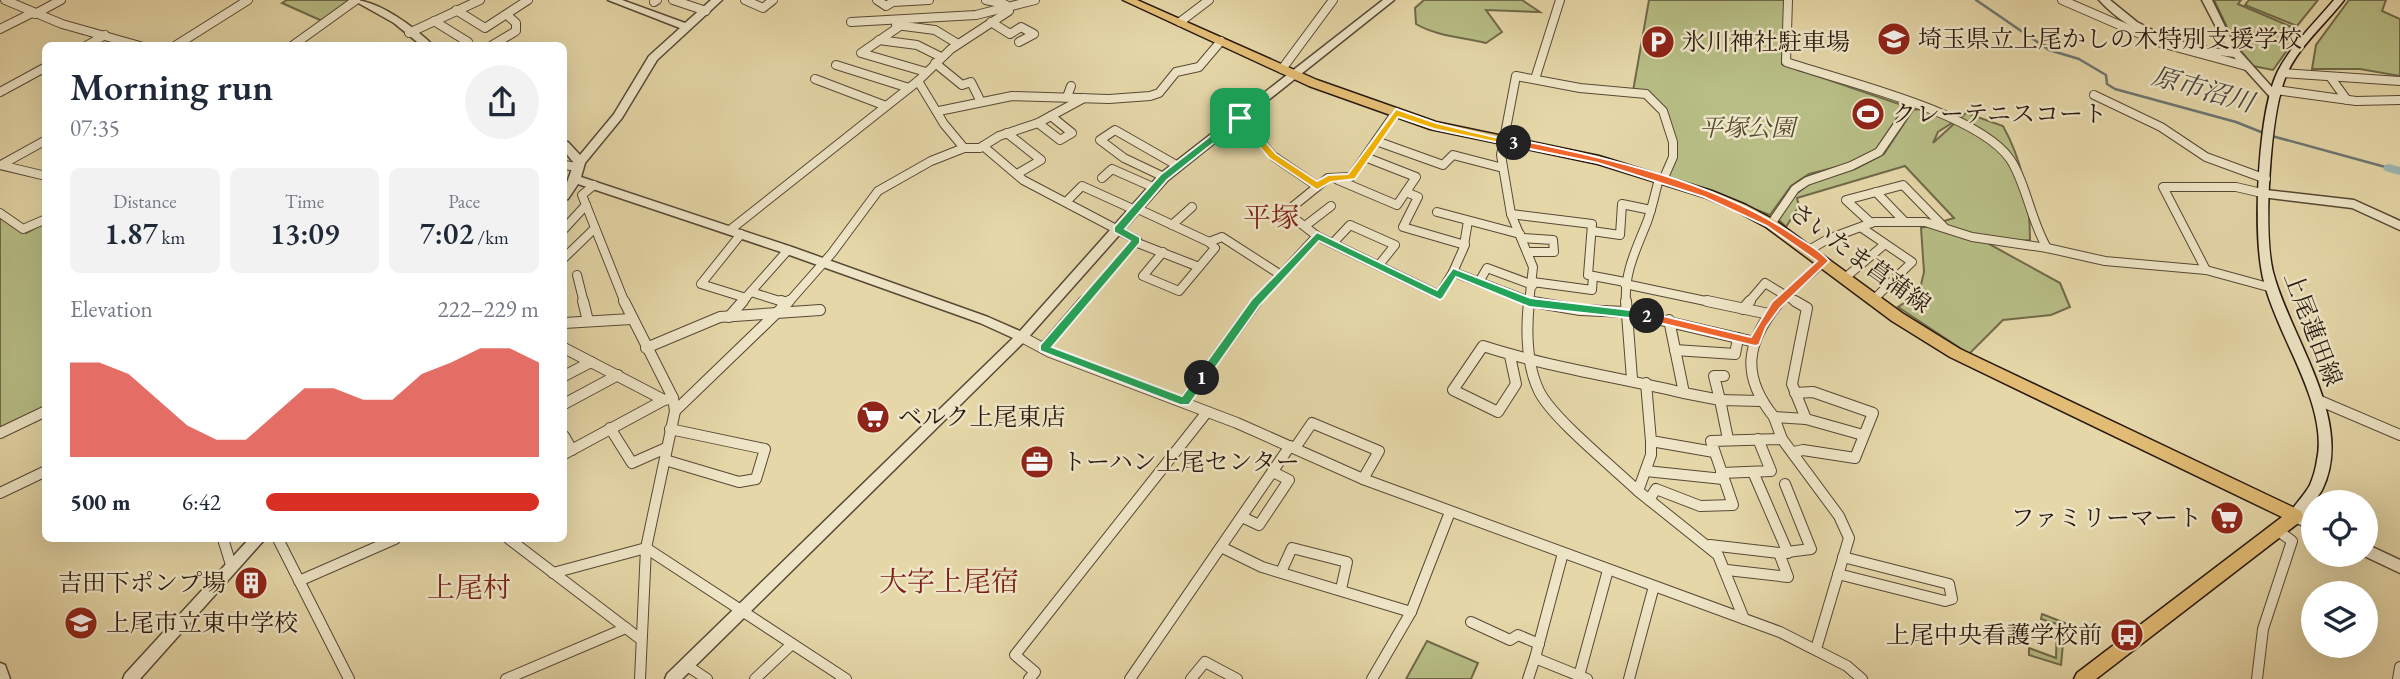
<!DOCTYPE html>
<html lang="en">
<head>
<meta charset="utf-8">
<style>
  :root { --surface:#fff; --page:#f2f2f3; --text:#1f2937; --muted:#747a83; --accent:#d93025 }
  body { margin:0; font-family:"EB Garamond","Noto Serif JP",serif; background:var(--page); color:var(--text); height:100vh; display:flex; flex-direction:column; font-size:26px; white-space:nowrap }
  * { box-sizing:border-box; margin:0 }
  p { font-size:23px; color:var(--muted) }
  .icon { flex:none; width:38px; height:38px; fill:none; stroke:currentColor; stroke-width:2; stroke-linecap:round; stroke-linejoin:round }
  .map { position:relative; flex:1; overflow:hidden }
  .details { position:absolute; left:42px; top:42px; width:525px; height:500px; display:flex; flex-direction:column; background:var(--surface); border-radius:10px; box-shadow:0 7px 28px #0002 }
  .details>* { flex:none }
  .buttons { position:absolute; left:2301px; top:490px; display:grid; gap:14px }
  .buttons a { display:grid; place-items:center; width:77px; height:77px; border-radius:50%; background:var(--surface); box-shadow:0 7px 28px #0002; font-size:35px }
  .pin { position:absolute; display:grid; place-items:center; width:60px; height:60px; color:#fff; margin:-30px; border-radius:14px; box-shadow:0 4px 10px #0006 }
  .km { position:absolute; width:35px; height:35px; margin:-18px; border-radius:50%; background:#222; color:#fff; font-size:19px; line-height:35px; text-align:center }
  .round { display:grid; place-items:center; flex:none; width:74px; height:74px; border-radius:37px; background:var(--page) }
  .overview { display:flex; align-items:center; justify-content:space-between; height:119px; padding:0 28px }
  h1 { font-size:38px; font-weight:600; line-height:52px }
  .stats { display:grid; grid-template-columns:repeat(3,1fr); gap:10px; height:119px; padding:7px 28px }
  .stats div { display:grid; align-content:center; border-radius:10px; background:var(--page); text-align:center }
  .stats b { font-size:30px; font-weight:600 }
  .stats small { font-size:19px; font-weight:400 }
  .stats p { font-size:19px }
  .chart { height:196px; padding:14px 28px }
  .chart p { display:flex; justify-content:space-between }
  .chart svg { width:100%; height:126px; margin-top:7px; fill:var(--accent); opacity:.7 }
  ul { padding:0 28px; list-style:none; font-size:23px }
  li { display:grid; grid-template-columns:112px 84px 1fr; align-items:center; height:52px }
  li i { height:18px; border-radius:9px; background:var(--accent) }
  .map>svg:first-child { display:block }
  .green { fill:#b7bd85; stroke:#706a4a; stroke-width:2 }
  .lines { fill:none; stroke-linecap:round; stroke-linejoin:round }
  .stream { stroke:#6d7772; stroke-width:2.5 }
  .river { fill:#9bb7b4; fill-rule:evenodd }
  .minor-far1-casing { stroke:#574835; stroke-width:10 }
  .minor-casing { stroke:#574835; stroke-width:12 }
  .tertiary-casing { stroke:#574835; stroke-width:3 }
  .secondary-casing { stroke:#28180f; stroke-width:3 }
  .primary-casing { stroke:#28180f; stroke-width:3 }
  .minor-far1 { stroke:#eee5c6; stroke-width:8 }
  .minor { stroke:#eee5c6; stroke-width:10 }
  .tertiary { fill:#eee5c6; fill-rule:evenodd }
  .secondary { fill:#eee5c6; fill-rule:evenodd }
  .primary { fill:#e2bc74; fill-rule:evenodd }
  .split-1 { fill:#22a559; stroke:#fff; stroke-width:2 }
  .split-2 { fill:#22a559; stroke:#fff; stroke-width:2 }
  .split-3 { fill:#f0652b; stroke:#fff; stroke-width:2 }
  .split-4 { fill:#f5b400; stroke:#fff; stroke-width:2 }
  .labels { text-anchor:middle; stroke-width:5; stroke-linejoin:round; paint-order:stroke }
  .poi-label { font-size:24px; fill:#28180f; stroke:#eee5c6; text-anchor:start }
  .park-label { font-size:24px; font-style:italic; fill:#534a32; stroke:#eee5c6 }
  .street-label { font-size:24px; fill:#28180f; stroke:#eee5c6 }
  .water-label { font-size:26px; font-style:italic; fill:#4a4841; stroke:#eee5c6 }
  .quarter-label { font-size:28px; fill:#7a1f14; stroke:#eee5c6 }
</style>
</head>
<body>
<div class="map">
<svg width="2400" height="679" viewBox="0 0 2400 679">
  <rect width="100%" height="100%" fill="#e5d7a8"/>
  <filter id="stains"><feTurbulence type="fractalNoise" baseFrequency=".00286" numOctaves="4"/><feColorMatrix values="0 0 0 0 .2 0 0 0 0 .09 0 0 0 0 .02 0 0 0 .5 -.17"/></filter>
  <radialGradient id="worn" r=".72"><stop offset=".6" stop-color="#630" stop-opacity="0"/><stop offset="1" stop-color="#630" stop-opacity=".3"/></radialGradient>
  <g class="green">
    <polygon points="287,0 356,0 329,24 282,3"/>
    <path d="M 1424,0 L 1522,0 L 1540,12 L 1486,10 L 1502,32 L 1486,43 C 1462,37 1436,36 1416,24 L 1415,8 Z"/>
    <polygon points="1649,0 1783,0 1786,2 1782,64 1905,106 1874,152 1845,165 1809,174 1791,186 1770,215 1668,177 1676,158 1666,111 1633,91"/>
    <polygon points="2214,0 2241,0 2238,4 2301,31 2273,70 2253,66 2235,44"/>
    <polygon points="2249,0 2318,0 2297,26 2245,5"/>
    <polygon points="2349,0 2386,0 2382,11 2400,19 2400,76 2360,69 2312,69 2316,45"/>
    <path d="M 1919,109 L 1955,121 L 1938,132 L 1933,143 L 1966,113 L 2003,126 C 2023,162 2030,199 2030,240 L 1989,244 L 2060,283 L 2070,307 L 2051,315 L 2003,320 L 1969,354 L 1898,307 L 1919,293 L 1924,272 L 1921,228 L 1954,218 L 1905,166 L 1797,198 L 1799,206 L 1786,227 L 1778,219 L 1795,195 L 1811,182 L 1855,169 L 1884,154 L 1913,110 Z"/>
    <polygon points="0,216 26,233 46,222 45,409 0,431"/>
    <polygon points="2042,614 2065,623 2061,665 2029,655 2029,648 2056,658 2057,624 2041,619"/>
    <polygon points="1427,641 1478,663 1471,679 1406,679"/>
  </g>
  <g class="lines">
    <g class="stream">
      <polyline points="1976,0 2049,50 2079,59 2106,75 2107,84 2115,89 2236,122 2266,134"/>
      <polyline points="2272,136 2389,168"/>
    </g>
    <polygon class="river" points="2389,164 2400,167 2400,175 2385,171 2383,168 2385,165"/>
    <defs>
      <g id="minor-far1">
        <polyline points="5,0 62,24 140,46"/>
        <polyline points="673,0 706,11"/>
        <polyline points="745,0 763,8 773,0"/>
        <polyline points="877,0 886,6 896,0"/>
        <polyline points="986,0 1004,4"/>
        <path d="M 1788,0 L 1786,62 C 1842,81 1977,112 2010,159 C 2026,183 2031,221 2047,248"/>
        <polyline points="2062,0 2161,43 2246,66"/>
        <polyline points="654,2 657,0"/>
        <polyline points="893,2 929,0"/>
        <polyline points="456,10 485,28 528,0"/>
        <polyline points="35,14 61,0"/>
        <polyline points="434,21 468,42 462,46"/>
        <polyline points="851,22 976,15 1035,0"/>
        <polyline points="991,22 1010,34 1021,27 1034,34 1019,42"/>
        <polyline points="1180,22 1209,0"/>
        <polyline points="896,25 935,30 958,44"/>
        <polyline points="900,26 861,53 926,72"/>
        <polyline points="0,29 32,13"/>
        <polyline points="409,33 480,0"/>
        <polyline points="879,40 917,45 941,57"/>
        <polyline points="86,46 105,35"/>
        <polyline points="175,46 248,0"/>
        <polyline points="292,46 356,0"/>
        <polyline points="491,46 516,31 516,23 507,15"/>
        <polyline points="935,63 962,85 971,82 981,102"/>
        <polyline points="836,65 909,88"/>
        <polyline points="1282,69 1333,0"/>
        <polyline points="2282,73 2400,81"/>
        <polyline points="2331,78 2347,100"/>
        <polyline points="815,79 886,106"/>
        <polyline points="1535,79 1560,0"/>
        <polyline points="918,81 944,124 964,148"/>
        <polyline points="2276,90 2356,101 2400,100"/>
        <polyline points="0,92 46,67"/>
        <polyline points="2094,95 2161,127 2206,157 2266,179"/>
        <polyline points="1067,97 1071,86"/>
        <polyline points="939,111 1012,96 1109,99 1150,96 1159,93 1176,72 1199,67 1221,41"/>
        <polyline points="1240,118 1273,156 1317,186"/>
        <polyline points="1038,123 1060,140 1072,133 1051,116"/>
        <polyline points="1007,133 1041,160 1017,174"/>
        <polyline points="1376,141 1443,165 1453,155 1503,168"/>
        <polyline points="983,146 1023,180 1137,240 1083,303"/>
        <polyline points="0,165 46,176"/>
        <polyline points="1,165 46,140"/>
        <polyline points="564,165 578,167"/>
        <polyline points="1164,177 1124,158 1100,140 1115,130 1178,166"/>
        <polyline points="1102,178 1112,169 1155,188"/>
        <polyline points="1338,180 1397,205 1416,177 1365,157"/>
        <polyline points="594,185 582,195 625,303"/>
        <polyline points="1406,192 1418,197 1403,227 1465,245 1453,272"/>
        <polyline points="1876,192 1904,221"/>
        <polyline points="1066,202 1082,186 1135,210"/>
        <polyline points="1136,208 1209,242 1215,248 1179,291 1143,276 1163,252"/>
        <polyline points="1437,212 1520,234"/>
        <polyline points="0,213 23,229 46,219"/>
        <polyline points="1511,214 1592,224 1588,275 1625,282"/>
        <polyline points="1871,223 1846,200 1903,185 1944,227"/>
        <polyline points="1771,224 1795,189 1807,181 1851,166 1879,152 1912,104"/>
        <polyline points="1172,225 1192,207"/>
        <polyline points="1305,226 1331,206"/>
        <polyline points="1862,228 1912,262 1874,299"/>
        <polyline points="564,229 586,205"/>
        <polyline points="730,230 918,81 951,49 1009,11 1006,5"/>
        <polyline points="1592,231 1620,235 1622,204 1651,210"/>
        <polyline points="741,234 701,284 746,298"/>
        <polyline points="1317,236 1439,295 1453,272 1534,303"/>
        <polyline points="1522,238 1553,240 1554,252 1527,252"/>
        <polyline points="1135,242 1199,267"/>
        <polyline points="1209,242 1222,237 1281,275"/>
        <polyline points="1333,243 1350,225 1395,245 1379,265"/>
        <polyline points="1464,245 1468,221"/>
        <polyline points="1809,250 1828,239 1874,222 1925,222 1972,237 2047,248 2105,261 2206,270 2272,288"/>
        <polyline points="564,258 595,228"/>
        <polyline points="2206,270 2163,187 2236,187 2266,194"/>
        <polyline points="577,275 584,303"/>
        <polyline points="1846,277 1885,244"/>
        <polyline points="1479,282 1487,268 1533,285"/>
        <polyline points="1533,282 1592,290 1593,276"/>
        <polyline points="1625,284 1715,303"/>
        <polyline points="751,292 786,303"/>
        <polyline points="741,303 788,250"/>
        <polyline points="788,303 832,253 878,191 931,161 964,148 980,148 999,136 1038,123 1084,98"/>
        <polyline points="1255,303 1317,236 1286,212 1328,178 1351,177 1396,112"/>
        <polyline points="1529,303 1533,267 1511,214 1501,155 1516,76 1580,88 1646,94 1663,111 1673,142 1673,157 1663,180"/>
        <path d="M 1626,303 C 1624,272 1636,250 1647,222 C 1652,209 1655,193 1659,179"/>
        <polyline points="1748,303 1765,283 1798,303"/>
        <polyline points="1778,303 1824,261"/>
      </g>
      <g id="minor">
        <polyline points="583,301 588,321"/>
        <polyline points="624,301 673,398 675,411 646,548 640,679"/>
        <polyline points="781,301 787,303"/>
        <polyline points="1527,301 1580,310 1626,312 1755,342"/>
        <path d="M 1529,301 C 1526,330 1526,364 1539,391 C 1552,418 1614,468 1638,491"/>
        <polyline points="1626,301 1632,379"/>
        <polyline points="1707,301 1769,314"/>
        <path d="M 1780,301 C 1746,342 1740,375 1774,417 L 1806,419 L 1863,435"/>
        <polyline points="1795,301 1807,308 1792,384 1806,419"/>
        <polyline points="1743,309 1750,301"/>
        <polyline points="729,317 743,301"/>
        <polyline points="1669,320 1684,393 1720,400 1714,376 1724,376"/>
        <polyline points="564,323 631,319"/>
        <polyline points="1022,337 1050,352 1237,423 1363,479 1780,632 1847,666 1862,679"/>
        <polyline points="564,348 664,400 673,398"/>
        <polyline points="646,348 720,317 820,310"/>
        <polyline points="1044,348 1084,301"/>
        <polyline points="1675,350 1735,354 1738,338"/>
        <path d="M 1510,356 L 1516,384 L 1498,412 L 1453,390 L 1483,346 C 1548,367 1617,377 1684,393"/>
        <polyline points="564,376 591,362"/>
        <polyline points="1646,383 1651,441 1714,452"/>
        <polyline points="2318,400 2400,435"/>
        <polyline points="1184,402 1257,301"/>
        <polyline points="564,404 618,375"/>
        <polyline points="675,411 789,301"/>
        <polyline points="1774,417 1782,439"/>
        <polyline points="610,428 632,463 666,448"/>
        <polyline points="0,433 46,411"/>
        <polyline points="564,436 572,450"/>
        <polyline points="1728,439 1720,400 1761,401"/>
        <polyline points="1651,441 1651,455 1638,491 1718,555 1744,619"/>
        <polyline points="1295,448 1312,423 1379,451 1363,479"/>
        <polyline points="1794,452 1803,450 1855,458 1873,413 1813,392 1795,393"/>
        <polyline points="564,454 664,400"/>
        <polyline points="665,460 739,482 756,479 765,449 670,429"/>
        <polyline points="1646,471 1723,479"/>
        <polyline points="1753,472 1788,553"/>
        <polyline points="1721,473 1771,471 1758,439"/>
        <polyline points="0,493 46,471"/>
        <polyline points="1649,500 1656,489 1700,506 1733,505 1711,441 1782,439 1839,516 1849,538 1816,649"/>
        <polyline points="1242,517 1259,525 1289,480 1273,472"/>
        <polyline points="223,539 232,568"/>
        <polyline points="278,539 349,679"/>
        <polyline points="509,539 639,638"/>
        <polyline points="1710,545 1779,553 1811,549 1785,484"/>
        <polyline points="1221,547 1262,567 1411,612 1450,512"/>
        <polyline points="1563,553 1535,658 1587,679"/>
        <polyline points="1727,570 1788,577 1779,553"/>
        <polyline points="1281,572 1292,548 1347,562 1341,589"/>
        <polyline points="553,573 646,548 846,679"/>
        <polyline points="1838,574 1945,601 1952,599 1949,584 1843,557"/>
        <polyline points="299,581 395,539"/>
        <polyline points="1471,622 1510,640 1518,635 1539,644"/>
        <polyline points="686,665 707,679"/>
        <polyline points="1579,676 1608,570"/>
        <polyline points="506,679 626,628"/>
        <polyline points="755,679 792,644"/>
        <polyline points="1029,679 1035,672 1015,655 1207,412"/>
        <polyline points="1130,679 1290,446"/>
        <polyline points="1191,679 1205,662 1237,679"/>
        <polyline points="1372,679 1411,612"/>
        <polyline points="1528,679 1535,658"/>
        <polyline points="1629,679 1654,586"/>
        <polyline points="2257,679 2263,629 2292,541 2277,530"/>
        <polyline points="2398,679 2400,667"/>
      </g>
      <g id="tertiary">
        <path d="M 353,0 C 379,0 415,28 434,46 L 422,46 L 394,23 Z"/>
        <path d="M 608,0 L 622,0 L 685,23 L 711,0 L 722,0 L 657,60 L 622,118 L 585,163 L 581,177 L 792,247 L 988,317 L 1020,331 L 1160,174 L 1383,0 L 1394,0 L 1168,180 L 1026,340 L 682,679 L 665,679 L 667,674 L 1013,338 L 980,323 L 784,253 L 578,184 L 568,199 L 564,200 C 564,186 570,176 574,163 L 564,151 L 564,142 L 568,142 L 580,155 L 614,114 L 649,56 L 680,28 Z"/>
        <path d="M 2099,0 L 2110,0 L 2137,22 L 2168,38 L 2198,46 L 2228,50 L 2202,0 L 2212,0 L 2234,45 L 2280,96 L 2275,99 L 2271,98 L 2234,57 C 2184,51 2135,39 2099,0 Z"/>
        <polygon points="2266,190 2354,200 2400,221 2400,230 2352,208 2262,197 2260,194"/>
        <polygon points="2295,510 2314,518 2314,531 2290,520 2288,516 2290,512"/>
        <polygon points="249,539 265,539 140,679 123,679 125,674"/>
        <polygon points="2366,544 2400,560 2400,573 2362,555 2366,555"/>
        <polygon points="0,663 5,665 10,679 0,679"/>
      </g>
      <path id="secondary" d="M 2334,0 L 2344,0 C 2324,26 2295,49 2284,81 C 2270,120 2263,232 2273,272 C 2290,338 2356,422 2322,490 C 2316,500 2307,510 2300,520 L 2295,522 L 2290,520 L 2288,516 C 2294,505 2304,496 2310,485 C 2313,478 2316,468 2317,460 C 2326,420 2299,369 2283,333 C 2274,312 2264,289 2261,267 C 2254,222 2258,111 2278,71 C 2292,44 2315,23 2334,0 Z"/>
      <polygon id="primary" points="1123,0 1137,0 1317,80 1436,122 1599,156 1712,191 1746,205 1776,221 1902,313 1960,349 2301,511 2303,516 2301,521 2096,679 2074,679 2077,673 2282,517 1950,357 1892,321 1766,227 1736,211 1704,197 1598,164 1430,129 1309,86"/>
    </defs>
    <use href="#minor-far1" class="minor-far1-casing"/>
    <use href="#minor" class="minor-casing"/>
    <use href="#tertiary" class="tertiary-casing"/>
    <use href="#secondary" class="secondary-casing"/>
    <use href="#primary" class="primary-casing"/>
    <use href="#minor-far1" class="minor-far1"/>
    <use href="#minor" class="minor"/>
    <use href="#tertiary" class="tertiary"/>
    <use href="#secondary" class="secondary"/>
    <use href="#primary" class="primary"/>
  </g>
  <polygon class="split-1" points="1236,116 1245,118 1167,180 1125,229 1140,237 1140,243 1052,347 1182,396 1198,374 1206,374 1206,381 1189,405 1180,405 1040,351 1040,345 1130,241 1114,232 1114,227 1160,175"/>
  <polygon class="split-2" points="1317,232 1437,290 1453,268 1531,298 1647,312 1653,316 1647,320 1529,307 1456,277 1443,298 1440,300 1319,241 1260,305 1206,381 1198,381 1198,374 1252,299"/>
  <path class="split-3" d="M 1514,139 C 1611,159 1717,181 1800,239 C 1810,245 1822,252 1829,261 L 1780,308 L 1766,327 L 1759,345 L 1755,346 L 1643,319 L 1642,316 L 1647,312 L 1751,337 L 1772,302 L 1817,261 L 1767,226 L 1704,197 L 1598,163 L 1510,145 L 1510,140 Z"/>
  <polygon class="split-4" points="1396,109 1436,123 1519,143 1514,146 1434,129 1398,117 1355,179 1331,182 1317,190 1269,158 1235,118 1243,116 1276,154 1317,181 1328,175 1348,174"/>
  <defs>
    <symbol id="school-disc" viewBox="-11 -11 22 22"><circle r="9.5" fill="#8f2418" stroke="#eee5c6"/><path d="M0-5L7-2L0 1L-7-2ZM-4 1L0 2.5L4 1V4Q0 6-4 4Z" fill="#fff"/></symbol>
    <symbol id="parking-disc" viewBox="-11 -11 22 22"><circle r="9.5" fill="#8f2418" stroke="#eee5c6"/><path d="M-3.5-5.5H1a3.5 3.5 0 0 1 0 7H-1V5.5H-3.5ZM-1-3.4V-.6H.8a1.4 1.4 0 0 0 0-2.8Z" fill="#fff"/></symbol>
    <symbol id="stadium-disc" viewBox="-11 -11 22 22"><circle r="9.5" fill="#8f2418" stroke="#eee5c6"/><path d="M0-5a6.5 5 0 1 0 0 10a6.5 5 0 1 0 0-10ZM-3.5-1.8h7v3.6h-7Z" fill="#fff"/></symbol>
    <symbol id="supermarket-disc" viewBox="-11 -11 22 22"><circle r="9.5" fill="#8f2418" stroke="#eee5c6"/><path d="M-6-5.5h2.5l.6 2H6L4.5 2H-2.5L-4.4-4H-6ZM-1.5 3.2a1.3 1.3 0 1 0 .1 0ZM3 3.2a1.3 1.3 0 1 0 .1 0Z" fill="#fff"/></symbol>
    <symbol id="office-disc" viewBox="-11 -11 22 22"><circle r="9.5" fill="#8f2418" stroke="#eee5c6"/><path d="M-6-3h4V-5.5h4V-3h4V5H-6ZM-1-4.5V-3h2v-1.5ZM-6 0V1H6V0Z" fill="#fff"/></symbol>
    <symbol id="building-disc" viewBox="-11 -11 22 22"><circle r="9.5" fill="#8f2418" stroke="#eee5c6"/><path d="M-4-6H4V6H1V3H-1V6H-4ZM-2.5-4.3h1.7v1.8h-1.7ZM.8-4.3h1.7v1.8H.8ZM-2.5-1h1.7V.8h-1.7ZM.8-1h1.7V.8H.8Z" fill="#fff"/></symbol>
    <symbol id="bus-disc" viewBox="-11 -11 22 22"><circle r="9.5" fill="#8f2418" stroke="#eee5c6"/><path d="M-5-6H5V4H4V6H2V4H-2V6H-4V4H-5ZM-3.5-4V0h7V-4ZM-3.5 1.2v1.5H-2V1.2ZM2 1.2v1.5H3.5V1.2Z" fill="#fff"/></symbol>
  </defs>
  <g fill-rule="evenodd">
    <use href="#school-disc" x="1875" y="20" width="38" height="38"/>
    <use href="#parking-disc" x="1639" y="23" width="38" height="38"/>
    <use href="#stadium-disc" x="1849" y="95" width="38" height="38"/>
    <use href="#supermarket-disc" x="854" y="398" width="38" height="38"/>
    <use href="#office-disc" x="1018" y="443" width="38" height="38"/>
    <use href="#supermarket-disc" x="2208" y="499" width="38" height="38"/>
    <use href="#building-disc" x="232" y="564" width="38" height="38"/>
    <use href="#school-disc" x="62" y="604" width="38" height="38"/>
    <use href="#bus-disc" x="2108" y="616" width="38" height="38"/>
  </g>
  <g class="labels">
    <g class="poi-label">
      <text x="1918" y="47">埼玉県立上尾かしの木特別支援学校</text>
      <text x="1682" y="50">氷川神社駐車場</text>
      <text x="1892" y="122">クレーテニスコート</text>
      <text x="898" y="425">ベルク上尾東店</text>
      <text x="1062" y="470">トーハン上尾センター</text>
      <text x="2202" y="526" text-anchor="end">ファミリーマート</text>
      <text x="226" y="591" text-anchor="end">吉田下ポンプ場</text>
      <text x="106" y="631">上尾市立東中学校</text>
      <text x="2102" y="643" text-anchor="end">上尾中央看護学校前</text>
    </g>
    <g class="park-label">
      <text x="1747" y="136">平塚公園</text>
    </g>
    <g class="street-label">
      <text transform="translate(1860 258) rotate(36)" y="8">さいたま菖蒲線</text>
      <text transform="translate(2313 329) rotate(69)" y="8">上尾蓮田線</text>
    </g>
    <g class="water-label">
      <text transform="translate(2203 89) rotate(16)" y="9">原市沼川</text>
    </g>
    <g class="quarter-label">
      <text x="1271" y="227">平塚</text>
      <text x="949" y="591">大字上尾宿</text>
      <text x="469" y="597">上尾村</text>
    </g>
  </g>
  <rect width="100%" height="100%" filter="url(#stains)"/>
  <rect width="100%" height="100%" fill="url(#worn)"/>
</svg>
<div class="buttons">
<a><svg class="icon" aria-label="locate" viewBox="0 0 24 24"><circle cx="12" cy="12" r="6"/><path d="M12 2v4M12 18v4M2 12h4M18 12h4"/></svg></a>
<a><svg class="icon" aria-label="layers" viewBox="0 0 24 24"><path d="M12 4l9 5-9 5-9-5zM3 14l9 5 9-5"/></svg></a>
</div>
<div class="pin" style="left:1240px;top:118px;background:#1e9e55"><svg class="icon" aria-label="arrive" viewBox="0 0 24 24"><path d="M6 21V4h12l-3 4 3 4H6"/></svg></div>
<b class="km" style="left:1202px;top:378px">1</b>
<b class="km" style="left:1647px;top:316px">2</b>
<b class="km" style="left:1514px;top:143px">3</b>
<section class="details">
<div class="overview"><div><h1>Morning run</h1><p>07:35</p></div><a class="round"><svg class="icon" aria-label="share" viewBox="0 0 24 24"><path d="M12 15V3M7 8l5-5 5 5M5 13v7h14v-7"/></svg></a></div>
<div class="stats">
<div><p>Distance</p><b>1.87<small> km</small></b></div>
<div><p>Time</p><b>13:09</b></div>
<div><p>Pace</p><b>7:02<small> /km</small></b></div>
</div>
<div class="chart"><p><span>Elevation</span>222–229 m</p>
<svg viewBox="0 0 160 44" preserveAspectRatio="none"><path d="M0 44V11L10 11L20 15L30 24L40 33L50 38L60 38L70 29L80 20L90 20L100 24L110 24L120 15L130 11L140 6L150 6L160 11V44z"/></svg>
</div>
<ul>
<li><b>500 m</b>6:42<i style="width:100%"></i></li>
</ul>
</section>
</div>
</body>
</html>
